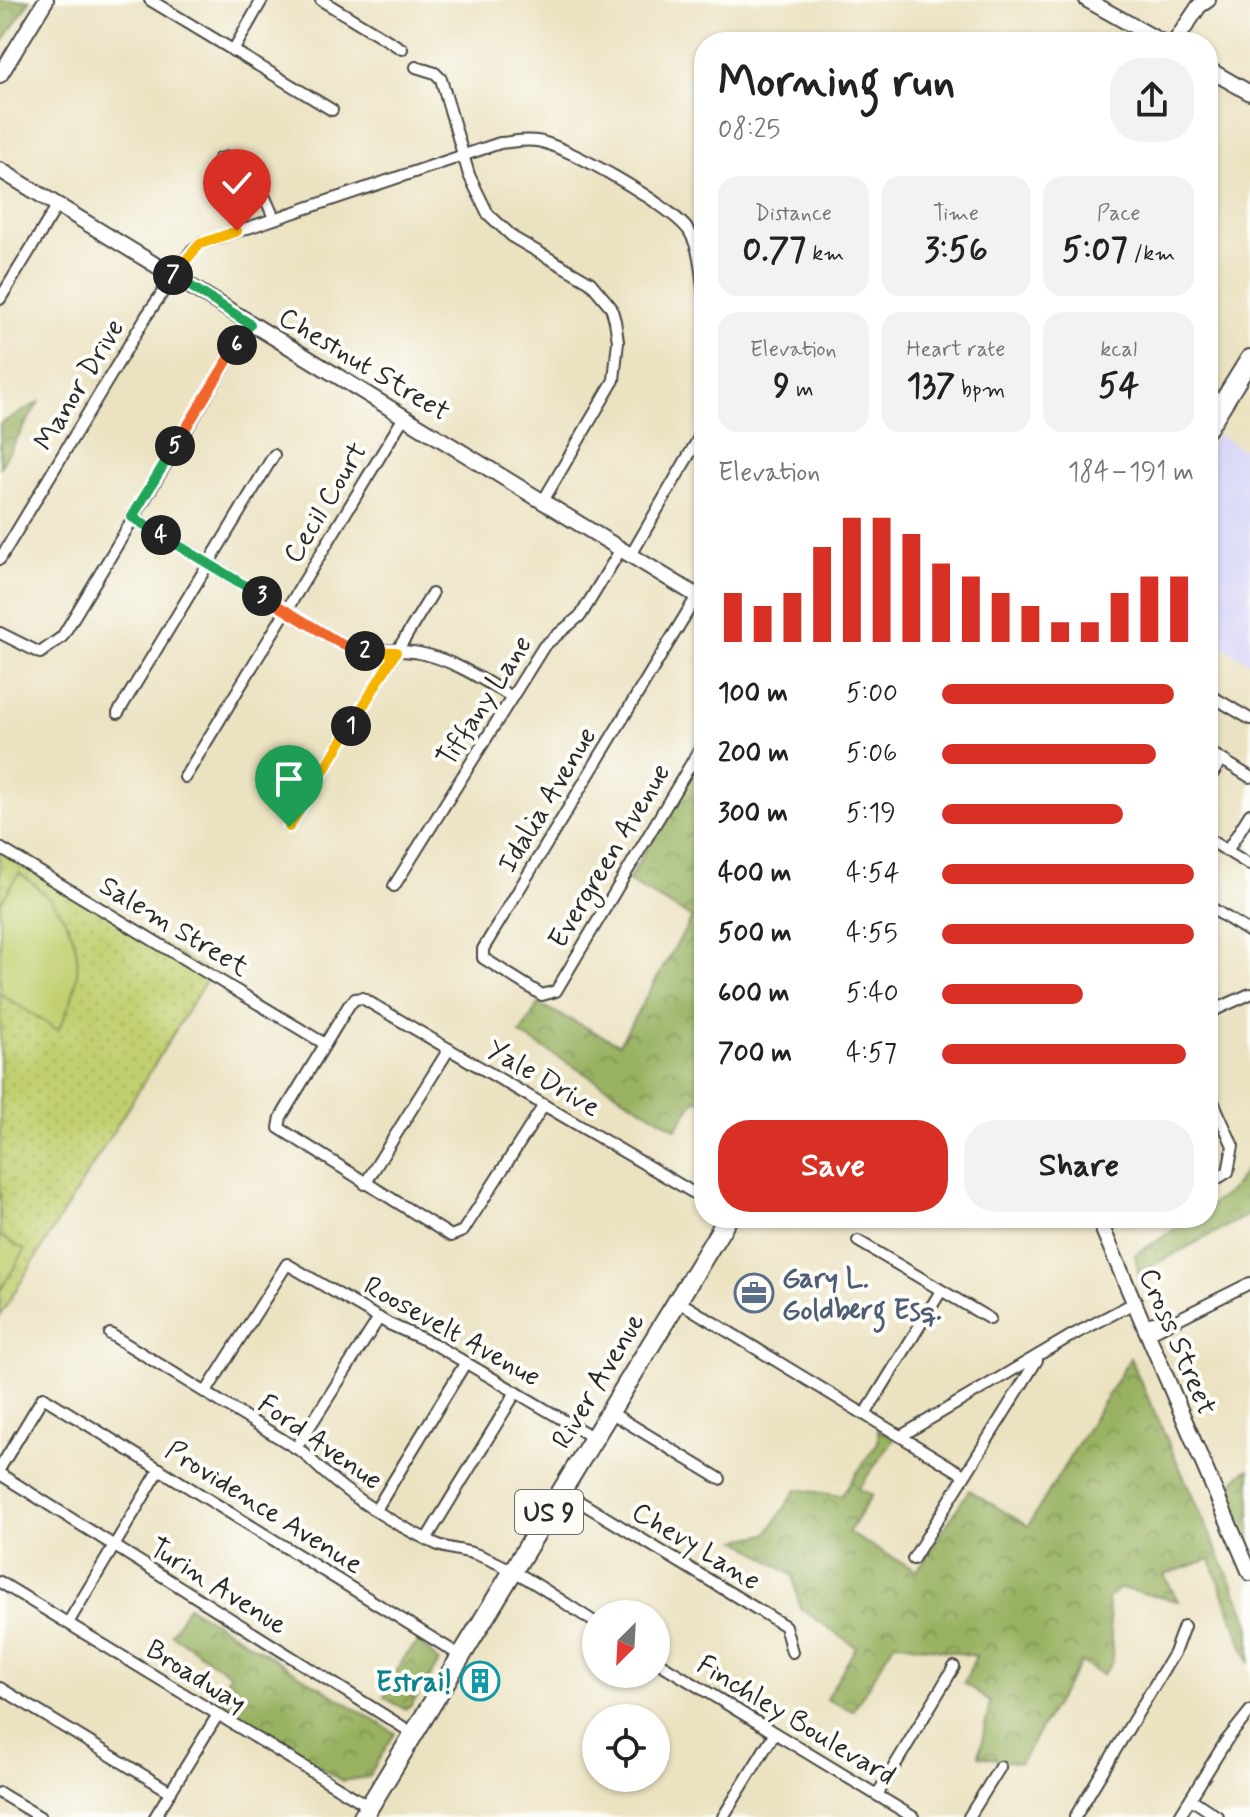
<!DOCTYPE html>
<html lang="en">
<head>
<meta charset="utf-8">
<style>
  :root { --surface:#fff; --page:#f2f2f2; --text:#222; --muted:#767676; --accent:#d93025 }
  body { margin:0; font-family:Mynerve,sans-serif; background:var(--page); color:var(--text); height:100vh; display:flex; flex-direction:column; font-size:30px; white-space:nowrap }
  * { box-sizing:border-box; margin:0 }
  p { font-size:26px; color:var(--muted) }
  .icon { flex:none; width:44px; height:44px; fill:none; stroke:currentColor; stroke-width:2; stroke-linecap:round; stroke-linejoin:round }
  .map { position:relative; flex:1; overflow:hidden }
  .sheet { position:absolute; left:694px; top:32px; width:524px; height:1196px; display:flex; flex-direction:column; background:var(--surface); border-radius:32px; box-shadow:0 2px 6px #0004 }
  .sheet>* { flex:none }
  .needle { width:52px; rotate:204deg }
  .buttons { position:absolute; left:582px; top:1600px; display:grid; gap:16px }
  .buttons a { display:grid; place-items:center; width:88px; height:88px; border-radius:50%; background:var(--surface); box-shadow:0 2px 6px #0004; font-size:40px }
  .pin { position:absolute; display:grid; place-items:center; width:68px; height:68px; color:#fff; margin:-82px -34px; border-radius:50% 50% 50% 0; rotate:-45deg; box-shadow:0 0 8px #0007 }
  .pin .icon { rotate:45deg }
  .km { position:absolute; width:40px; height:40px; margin:-20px; border-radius:50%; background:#222; color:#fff; font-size:22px; line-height:40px; text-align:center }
  .round { display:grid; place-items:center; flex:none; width:84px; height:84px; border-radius:32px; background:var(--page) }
  .head { display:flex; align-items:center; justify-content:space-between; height:136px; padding:0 24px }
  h1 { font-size:44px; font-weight:700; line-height:60px }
  .stats { display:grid; grid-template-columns:repeat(3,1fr); gap:12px; height:136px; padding:8px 24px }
  .stats div { display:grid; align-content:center; border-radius:20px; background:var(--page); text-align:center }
  .stats b { font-size:34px; font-weight:700 }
  .stats small { font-size:22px; font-weight:400 }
  .stats p { font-size:22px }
  .chart { height:224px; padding:16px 24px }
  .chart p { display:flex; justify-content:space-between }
  .chart svg { width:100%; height:144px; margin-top:8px; stroke:var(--accent); stroke-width:6 }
  .cta { display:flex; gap:16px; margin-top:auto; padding:16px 24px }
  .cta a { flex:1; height:92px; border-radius:32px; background:var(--accent); color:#fff; font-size:32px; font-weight:700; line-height:92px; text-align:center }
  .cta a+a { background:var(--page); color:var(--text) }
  ul { padding:0 24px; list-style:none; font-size:26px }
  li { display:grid; grid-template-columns:128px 96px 1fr; align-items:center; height:60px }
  li i { height:20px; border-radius:10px; background:var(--accent) }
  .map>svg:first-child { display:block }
  .built { fill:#d8d7f8 }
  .forest { fill:url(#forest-crowns); stroke:#626e46; stroke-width:2 }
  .park { fill:url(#park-dots); stroke:#767d4e; stroke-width:2 }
  .garden { fill:#c2cf70; stroke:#767d4e; stroke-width:2 }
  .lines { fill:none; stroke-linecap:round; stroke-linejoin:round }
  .street-casing { stroke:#484642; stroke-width:14 }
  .secondary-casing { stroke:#484642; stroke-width:18 }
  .highway-casing { stroke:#484642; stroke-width:22 }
  .street { stroke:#fff; stroke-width:10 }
  .secondary { stroke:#fff; stroke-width:14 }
  .highway { stroke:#fff; stroke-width:18 }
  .split-1-casing { stroke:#fff; stroke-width:16 }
  .split-2-casing { stroke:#fff; stroke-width:16 }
  .split-3-casing { stroke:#fff; stroke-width:16 }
  .split-4-casing { stroke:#fff; stroke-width:16 }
  .split-5-casing { stroke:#fff; stroke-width:16 }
  .split-6-casing { stroke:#fff; stroke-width:16 }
  .split-7-casing { stroke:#fff; stroke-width:16 }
  .split-8-casing { stroke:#fff; stroke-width:16 }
  .split-1 { stroke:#f5b400; stroke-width:10 }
  .split-2 { stroke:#f5b400; stroke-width:10 }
  .split-3 { stroke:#f0652b; stroke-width:10 }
  .split-4 { stroke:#22a559; stroke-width:10 }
  .split-5 { stroke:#22a559; stroke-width:10 }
  .split-6 { stroke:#f0652b; stroke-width:10 }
  .split-7 { stroke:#22a559; stroke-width:10 }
  .split-8 { stroke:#f5b400; stroke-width:10 }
  .labels { text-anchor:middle; stroke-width:8; stroke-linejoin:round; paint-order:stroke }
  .shield { fill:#fdfcf7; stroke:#6a6a68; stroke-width:2 }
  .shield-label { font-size:26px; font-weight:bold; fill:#2b2b2b }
  .street-label { font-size:28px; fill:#2b2b2b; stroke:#fdfcf7 }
  .service-label { font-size:28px; font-weight:bold; fill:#4e5e75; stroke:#fdfcf7; text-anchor:start }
  .culture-label { font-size:28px; font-weight:bold; fill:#0d838f; stroke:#fdfcf7; text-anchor:end }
</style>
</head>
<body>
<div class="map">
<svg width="1250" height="1817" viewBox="0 0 1250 1817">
  <defs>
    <pattern id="forest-crowns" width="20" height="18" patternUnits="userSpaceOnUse" patternTransform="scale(2)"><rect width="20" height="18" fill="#99b262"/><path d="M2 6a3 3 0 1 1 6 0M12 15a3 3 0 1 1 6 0" fill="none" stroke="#7d9151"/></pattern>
    <pattern id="park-dots" width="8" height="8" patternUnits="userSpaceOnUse" patternTransform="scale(2)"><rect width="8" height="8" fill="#c2cf70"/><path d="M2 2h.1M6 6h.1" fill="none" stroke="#a7b261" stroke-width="1.8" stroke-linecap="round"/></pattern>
  </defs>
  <rect width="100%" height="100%" fill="#fdfcf7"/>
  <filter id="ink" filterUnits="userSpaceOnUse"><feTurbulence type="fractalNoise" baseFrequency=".0125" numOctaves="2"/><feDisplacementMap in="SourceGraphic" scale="16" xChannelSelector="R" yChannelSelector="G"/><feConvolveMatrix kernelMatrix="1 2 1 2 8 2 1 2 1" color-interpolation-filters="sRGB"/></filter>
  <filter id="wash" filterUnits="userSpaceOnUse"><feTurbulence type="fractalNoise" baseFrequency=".006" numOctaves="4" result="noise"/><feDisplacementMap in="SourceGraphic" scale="32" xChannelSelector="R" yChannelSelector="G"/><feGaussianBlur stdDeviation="1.8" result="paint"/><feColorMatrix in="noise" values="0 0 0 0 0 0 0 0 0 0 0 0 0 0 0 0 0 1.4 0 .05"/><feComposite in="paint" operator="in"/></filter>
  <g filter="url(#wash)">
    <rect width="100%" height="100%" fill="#ebe2c1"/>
    <polygon class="built" points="1217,434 1250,454 1250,663 1208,638 1208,450"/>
    <g class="forest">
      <polygon points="0,0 30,0 0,46"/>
      <polygon points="39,402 0,467 0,424"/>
      <polygon points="704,748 704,1103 696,1099 676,1129 520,1034 539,1004 619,1044 692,918 628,881"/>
      <polygon points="1250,1164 1250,1214 1150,1267 1146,1274 1154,1300 1140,1281 1135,1255 1192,1218 1208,1218 1208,1207 1231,1190"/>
      <polygon points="1130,1358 1250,1623 1250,1664 1210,1559 1164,1575 1178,1601 1120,1588 1108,1599 1113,1662 1102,1675 1081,1662 1020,1763 979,1756 990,1702 964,1683 976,1656 895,1642 853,1711 826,1699 856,1647 800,1608 793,1576 738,1540 767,1534 797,1489 841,1496 878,1442 878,1430 895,1438 858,1489 872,1495 848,1533 917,1571 969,1490 1028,1526"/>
      <path d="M 1250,1469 L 1250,1546 C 1236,1517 1213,1487 1250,1469 Z"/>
      <polygon points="188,1606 395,1733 368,1777 342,1781 215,1700 230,1674 171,1634"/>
      <polygon points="419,1641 439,1662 411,1706 404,1709 384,1697 403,1659"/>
    </g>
    <polygon class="park" points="0,847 210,974 0,1316"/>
    <g class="garden">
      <path d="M 19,873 C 80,916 94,964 58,1030 L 0,994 L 0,904 Z"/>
      <polygon points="0,1236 25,1250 0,1291"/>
    </g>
  </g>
  <g filter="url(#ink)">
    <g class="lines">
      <defs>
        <g id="street">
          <polyline points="150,0 332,110"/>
          <polyline points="321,0 402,49"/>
          <polyline points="233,51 262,0"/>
          <polyline points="416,67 435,73 441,79 469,175 488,214 514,238 590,282 611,307 615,321 618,341 614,380 543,501"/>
          <polyline points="219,159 228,157 253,170 274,218"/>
          <polyline points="0,299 57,206"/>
          <path d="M 132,517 L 343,645 C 369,653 394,648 419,653 C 452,659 483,680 512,697"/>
          <polyline points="631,555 704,429"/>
          <path d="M 0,559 L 147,315 L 192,250 L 200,244 L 500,143 C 512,142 525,139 537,141 C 566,145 672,206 689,231 C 701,250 701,275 704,296"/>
          <polyline points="697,596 483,949 483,958 542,995 556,991 704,742"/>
          <polyline points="0,633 40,653 62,637 250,324"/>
          <polyline points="1208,694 1250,719"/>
          <polyline points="118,713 274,455"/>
          <polyline points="1208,751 1250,777"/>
          <polyline points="185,777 404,417"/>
          <polyline points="1208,781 1221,760"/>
          <polyline points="289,827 432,594"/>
          <polyline points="1208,839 1250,865"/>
          <polyline points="0,848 325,1044"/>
          <polyline points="1227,851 1250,814"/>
          <polyline points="394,886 544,646 581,615 621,549"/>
          <polyline points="1208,906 1250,932"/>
          <polyline points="1208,1013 1250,994"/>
          <polyline points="1208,1090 1233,1146 1228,1172 1208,1184"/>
          <path d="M 544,1105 L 463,1231 L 451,1236 L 279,1128 L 281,1117 L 349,1005 L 355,999 L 362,998 C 476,1065 590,1132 704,1199"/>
          <polyline points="365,1184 449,1049"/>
          <polyline points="858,1241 990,1319"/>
          <polyline points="678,1301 964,1475"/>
          <polyline points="1143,1324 1173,1319"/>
          <path d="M 110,1334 L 304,1453 C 340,1491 390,1522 436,1544 C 450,1550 465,1550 478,1555 C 520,1570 559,1600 596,1623"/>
          <polyline points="1148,1334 1250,1283"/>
          <polyline points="206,1392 287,1264 389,1324 434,1344 594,1438"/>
          <polyline points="610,1412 720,1479"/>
          <polyline points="866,1413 941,1291"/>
          <polyline points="901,1436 1069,1337 1134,1303"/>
          <polyline points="296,1448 379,1318"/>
          <polyline points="0,1468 43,1397 461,1656"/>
          <polyline points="0,1474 414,1734"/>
          <polyline points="562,1491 785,1626 792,1652"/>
          <polyline points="377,1508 466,1362"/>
          <polyline points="427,1538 516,1392"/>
          <polyline points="913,1559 1037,1360"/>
          <polyline points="0,1582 370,1807"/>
          <polyline points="68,1623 160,1469"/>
          <polyline points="656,1661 913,1817"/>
          <polyline points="0,1688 171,1792"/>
          <polyline points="0,1793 40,1817"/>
          <polyline points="877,1795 954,1667"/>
          <polyline points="1191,1799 1218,1817"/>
          <polyline points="155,1817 217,1716"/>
          <polyline points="723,1817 774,1734"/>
          <polyline points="969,1817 1000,1767"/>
          <polyline points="1075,1817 1174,1653 1184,1626"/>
          <polyline points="1179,1817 1226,1741 1250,1711"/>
        </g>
        <g id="secondary">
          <polyline points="1087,0 1162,42"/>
          <polyline points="1175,42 1199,6 1208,0"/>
          <polyline points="1208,69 1250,93"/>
          <polyline points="0,75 46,0"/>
          <polyline points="0,170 704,600"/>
          <polyline points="1098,1218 1250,1573"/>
        </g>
        <g id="highway">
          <polyline points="1208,427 1250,359"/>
          <polyline points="363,1817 728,1218"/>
        </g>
      </defs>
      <use href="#street" class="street-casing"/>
      <use href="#secondary" class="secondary-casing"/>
      <use href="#highway" class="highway-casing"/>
      <use href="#street" class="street"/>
      <use href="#secondary" class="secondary"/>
      <use href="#highway" class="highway"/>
    </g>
  </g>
  <g class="lines" filter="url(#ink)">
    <defs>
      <polyline id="split-1" points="289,827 351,726"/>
      <polyline id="split-2" points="351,726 396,652 365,651"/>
      <polyline id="split-3" points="262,596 343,645 365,651"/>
      <polyline id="split-4" points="161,535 262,596"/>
      <polyline id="split-5" points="161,535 132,517 175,446"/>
      <polyline id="split-6" points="175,446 237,345"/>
      <polyline id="split-7" points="173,275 250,324 237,345"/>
      <polyline id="split-8" points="173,275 200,244 237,231"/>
    </defs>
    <use href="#split-1" class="split-1-casing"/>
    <use href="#split-2" class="split-2-casing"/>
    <use href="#split-3" class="split-3-casing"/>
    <use href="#split-4" class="split-4-casing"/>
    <use href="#split-5" class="split-5-casing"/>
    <use href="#split-6" class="split-6-casing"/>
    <use href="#split-7" class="split-7-casing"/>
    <use href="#split-8" class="split-8-casing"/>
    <use href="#split-1" class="split-1"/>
    <use href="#split-2" class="split-2"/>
    <use href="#split-3" class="split-3"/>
    <use href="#split-4" class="split-4"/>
    <use href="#split-5" class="split-5"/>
    <use href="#split-6" class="split-6"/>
    <use href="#split-7" class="split-7"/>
    <use href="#split-8" class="split-8"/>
  </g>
  <defs>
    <symbol id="office-ring" viewBox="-11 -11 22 22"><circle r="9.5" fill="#fdfcf7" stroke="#5c6f8a" stroke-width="1.5"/><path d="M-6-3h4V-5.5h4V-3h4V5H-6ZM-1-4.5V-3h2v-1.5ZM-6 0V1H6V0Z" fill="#5c6f8a"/></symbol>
    <symbol id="building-ring" viewBox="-11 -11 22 22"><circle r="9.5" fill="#fdfcf7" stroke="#0f9aa8" stroke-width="1.5"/><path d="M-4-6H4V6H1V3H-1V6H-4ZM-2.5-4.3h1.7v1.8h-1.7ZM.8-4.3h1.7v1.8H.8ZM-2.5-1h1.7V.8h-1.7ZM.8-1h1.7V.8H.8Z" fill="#0f9aa8"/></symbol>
  </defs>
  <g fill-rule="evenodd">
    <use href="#office-ring" x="732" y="1271" width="44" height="44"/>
    <use href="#building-ring" x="458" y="1659" width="44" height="44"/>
  </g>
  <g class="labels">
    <rect class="shield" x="515" y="1490" width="68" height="44" rx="6"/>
    <g class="shield-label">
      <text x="549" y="1521">US 9</text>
    </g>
    <g class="street-label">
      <text transform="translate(365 363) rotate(31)" y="10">Chestnut Street</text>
      <text transform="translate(78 384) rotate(-59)" y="10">Manor Drive</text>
      <text transform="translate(324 502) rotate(-59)" y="10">Cecil Court</text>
      <text transform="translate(483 700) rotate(-57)" y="10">Tiffany Lane</text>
      <text transform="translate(546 799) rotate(-59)" y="10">Idalia Avenue</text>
      <text transform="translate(608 855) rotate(-59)" y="10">Evergreen Avenue</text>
      <text transform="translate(175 925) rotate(31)" y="10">Salem Street</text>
      <text transform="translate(544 1077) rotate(30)" y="10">Yale Drive</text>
      <text transform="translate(453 1330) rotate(29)" y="10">Roosevelt Avenue</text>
      <text transform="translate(1179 1341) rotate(67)" y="10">Cross Street</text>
      <text transform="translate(597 1380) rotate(-59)" y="10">River Avenue</text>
      <text transform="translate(321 1441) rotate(35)" y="10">Ford Avenue</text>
      <text transform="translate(265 1506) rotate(32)" y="10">Providence Avenue</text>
      <text transform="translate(697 1545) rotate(31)" y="10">Chevy Lane</text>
      <text transform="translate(219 1585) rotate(32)" y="10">Turin Avenue</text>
      <text transform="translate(197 1675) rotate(32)" y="10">Broadway</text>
      <text transform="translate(797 1719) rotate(31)" y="10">Finchley Boulevard</text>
    </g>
    <g class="service-label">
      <text x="782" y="1287">Gary L.<tspan x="782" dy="32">Goldberg Esq.</tspan></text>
    </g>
    <g class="culture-label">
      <text x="452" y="1691">Estrai!</text>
    </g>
  </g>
</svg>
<div class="buttons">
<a><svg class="needle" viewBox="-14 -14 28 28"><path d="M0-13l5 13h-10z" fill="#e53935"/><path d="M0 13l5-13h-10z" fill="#767676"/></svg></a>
<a><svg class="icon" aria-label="locate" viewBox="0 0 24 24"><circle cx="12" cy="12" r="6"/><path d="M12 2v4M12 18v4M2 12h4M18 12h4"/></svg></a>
</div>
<div class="pin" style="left:289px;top:827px;background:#1e9e55"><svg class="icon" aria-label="arrive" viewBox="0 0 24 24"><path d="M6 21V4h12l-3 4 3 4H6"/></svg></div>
<div class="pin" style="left:237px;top:231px;background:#d93025"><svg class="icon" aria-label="check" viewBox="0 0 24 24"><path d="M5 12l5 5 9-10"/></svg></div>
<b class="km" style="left:351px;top:726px">1</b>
<b class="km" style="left:365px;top:651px">2</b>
<b class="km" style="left:262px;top:596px">3</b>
<b class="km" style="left:161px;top:535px">4</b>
<b class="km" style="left:175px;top:446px">5</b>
<b class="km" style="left:237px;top:345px">6</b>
<b class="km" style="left:173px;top:275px">7</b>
<section class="sheet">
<div class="head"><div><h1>Morning run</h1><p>08:25</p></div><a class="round"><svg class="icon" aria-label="share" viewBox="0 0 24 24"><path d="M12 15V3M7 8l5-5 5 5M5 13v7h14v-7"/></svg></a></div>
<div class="stats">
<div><p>Distance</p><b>0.77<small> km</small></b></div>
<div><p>Time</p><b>3:56</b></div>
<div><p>Pace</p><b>5:07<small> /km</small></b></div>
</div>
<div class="stats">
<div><p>Elevation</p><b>9<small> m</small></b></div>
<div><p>Heart rate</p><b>137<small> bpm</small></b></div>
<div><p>kcal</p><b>54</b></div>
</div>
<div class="chart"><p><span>Elevation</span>184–191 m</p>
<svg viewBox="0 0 160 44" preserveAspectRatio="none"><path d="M5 44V29M15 44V33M25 44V29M35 44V15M45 44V6M55 44V6M65 44V11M75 44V20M85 44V24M95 44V29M105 44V33M115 44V38M125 44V38M135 44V29M145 44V24M155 44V24"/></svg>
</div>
<ul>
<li><b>100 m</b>5:00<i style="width:92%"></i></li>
<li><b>200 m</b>5:06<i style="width:85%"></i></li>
<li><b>300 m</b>5:19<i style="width:72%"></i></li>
<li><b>400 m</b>4:54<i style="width:100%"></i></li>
<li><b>500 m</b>4:55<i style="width:100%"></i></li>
<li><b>600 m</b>5:40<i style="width:56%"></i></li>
<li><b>700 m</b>4:57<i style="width:97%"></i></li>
</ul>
<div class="cta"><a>Save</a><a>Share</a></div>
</section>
</div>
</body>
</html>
